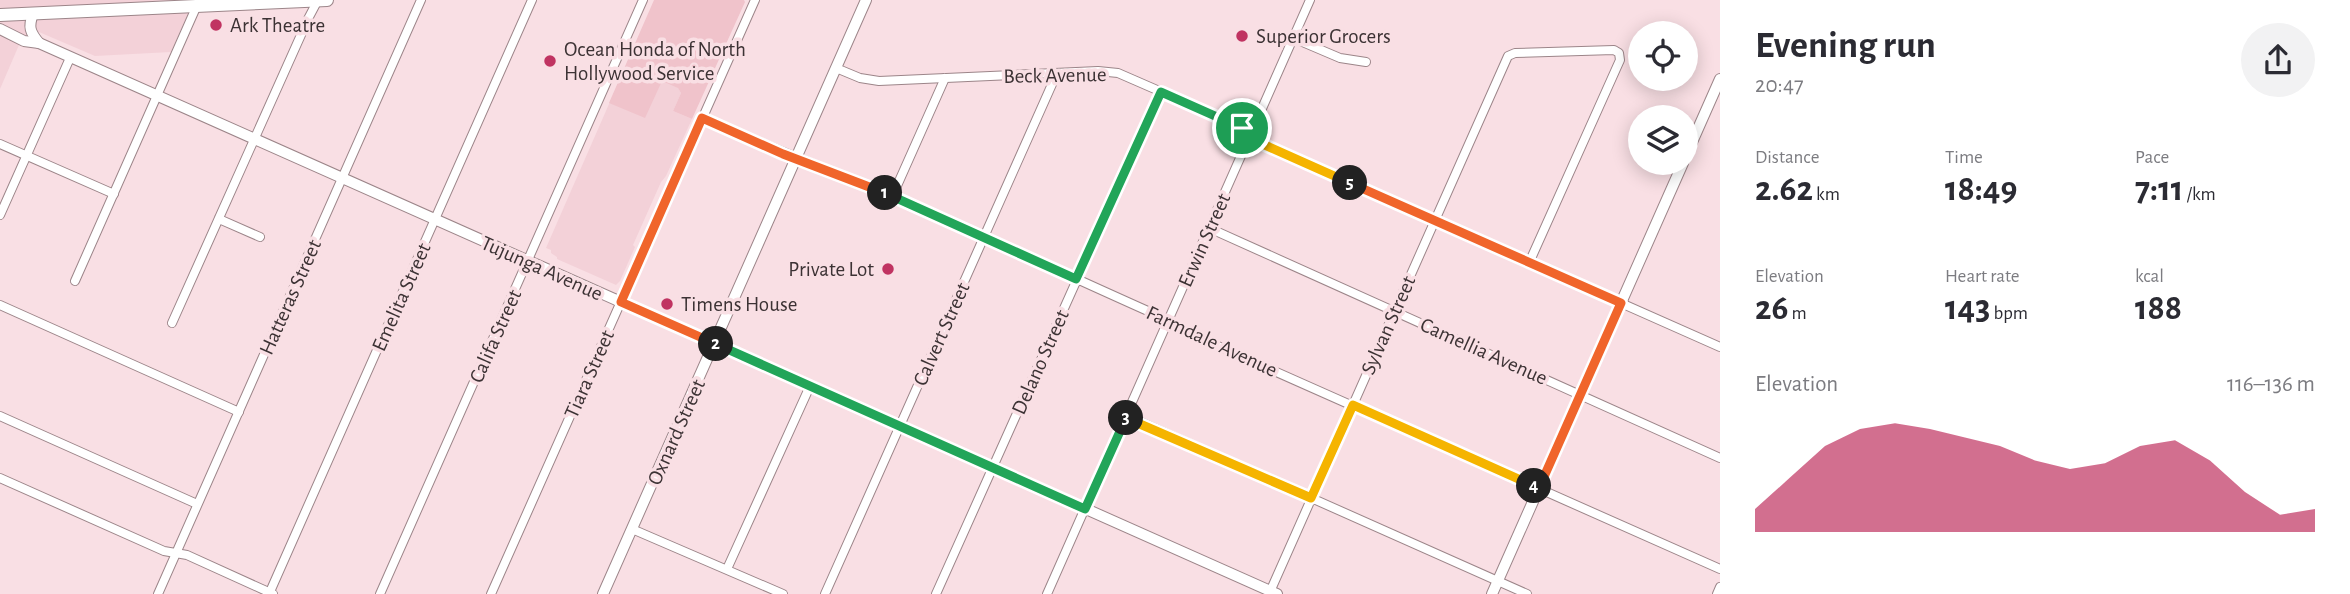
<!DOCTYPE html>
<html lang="en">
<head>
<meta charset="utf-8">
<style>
  :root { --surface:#fff; --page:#f2f2f3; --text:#2b2b33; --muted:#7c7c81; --accent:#c03361 }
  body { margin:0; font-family:"Alegreya Sans",sans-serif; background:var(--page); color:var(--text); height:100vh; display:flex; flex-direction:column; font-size:26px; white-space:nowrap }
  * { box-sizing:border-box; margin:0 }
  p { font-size:23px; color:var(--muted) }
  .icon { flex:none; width:38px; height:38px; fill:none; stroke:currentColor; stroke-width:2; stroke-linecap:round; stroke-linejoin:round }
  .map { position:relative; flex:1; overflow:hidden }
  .drawer { display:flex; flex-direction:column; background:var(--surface); width:630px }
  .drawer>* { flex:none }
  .buttons { position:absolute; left:1628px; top:21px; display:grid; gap:14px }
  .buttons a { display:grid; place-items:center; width:70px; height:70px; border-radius:50%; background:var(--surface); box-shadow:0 4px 18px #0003; font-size:35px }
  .pin { position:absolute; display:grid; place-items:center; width:60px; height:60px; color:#fff; margin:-30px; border:4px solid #fff; border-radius:50%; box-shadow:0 2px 7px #0007 }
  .km { position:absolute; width:35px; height:35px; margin:-18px; border-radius:50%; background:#222; color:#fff; font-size:19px; line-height:35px; text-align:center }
  .round { display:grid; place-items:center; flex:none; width:74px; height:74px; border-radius:37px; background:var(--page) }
  .summary { display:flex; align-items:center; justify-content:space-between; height:119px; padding:0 35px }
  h1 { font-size:38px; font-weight:700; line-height:52px }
  .metrics { display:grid; grid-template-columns:repeat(3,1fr); gap:10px; height:119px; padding:7px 35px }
  .metrics div { display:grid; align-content:center }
  .metrics b { font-size:35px; font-weight:700 }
  .metrics small { font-size:19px; font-weight:400 }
  .metrics p { font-size:19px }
  .chart { height:196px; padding:14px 35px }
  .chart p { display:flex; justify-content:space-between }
  .chart svg { width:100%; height:126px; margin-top:7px; fill:var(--accent); opacity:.7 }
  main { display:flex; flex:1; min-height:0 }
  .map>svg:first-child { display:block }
  .built { fill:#f3d1d8 }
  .green { fill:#f0c3cb }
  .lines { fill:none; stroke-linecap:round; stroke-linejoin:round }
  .street-casing { stroke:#9c8589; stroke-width:10 }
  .secondary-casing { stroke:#9c8589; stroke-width:12 }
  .primary-casing { stroke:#9c8589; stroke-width:14 }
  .street { stroke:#fff; stroke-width:8 }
  .secondary { stroke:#fff; stroke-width:10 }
  .primary { stroke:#fff; stroke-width:12 }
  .split-1-casing { stroke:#fff; stroke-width:14 }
  .split-2-casing { stroke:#fff; stroke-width:14 }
  .split-3-casing { stroke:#fff; stroke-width:14 }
  .split-4-casing { stroke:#fff; stroke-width:14 }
  .split-5-casing { stroke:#fff; stroke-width:14 }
  .split-6-casing { stroke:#fff; stroke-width:14 }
  .split-1 { stroke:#22a559; stroke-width:9 }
  .split-2 { stroke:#f0652b; stroke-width:9 }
  .split-3 { stroke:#22a559; stroke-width:9 }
  .split-4 { stroke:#f5b400; stroke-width:9 }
  .split-5 { stroke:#f0652b; stroke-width:9 }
  .split-6 { stroke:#f5b400; stroke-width:9 }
  .poi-dot { fill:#c03361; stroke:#f9dfe4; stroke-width:2.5 }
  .labels { text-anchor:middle; stroke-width:7; stroke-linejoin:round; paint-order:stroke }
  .poi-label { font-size:21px; fill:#3c3234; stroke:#f9dfe4; text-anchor:start }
  .street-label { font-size:21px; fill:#3c3234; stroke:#f9dfe4 }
</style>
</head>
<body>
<main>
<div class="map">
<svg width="1720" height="594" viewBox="0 0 1720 594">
  <rect width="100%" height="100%" fill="#f9dfe4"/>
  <g class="built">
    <polygon points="0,0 194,0 171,52 95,56 39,32 19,45 0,89"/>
    <polygon points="644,24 681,93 673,111 692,119 666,176 661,182 633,245 635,247 620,281 616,285 557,259 557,257 551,253 551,250 546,248"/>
  </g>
  <polygon class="green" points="654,0 744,0 745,2 692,119 673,111 681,93 678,88 662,81 645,118 609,103"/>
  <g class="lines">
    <defs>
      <g id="street">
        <polyline points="1293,38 1340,58 1366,62"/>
        <polyline points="836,68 860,78 879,81 1098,71 1118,73 1242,127 1258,142 1720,347"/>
        <path d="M 702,118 C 764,145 827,169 890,196 C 980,234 1069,276 1159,316 L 1175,327 L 1720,569"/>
        <polyline points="0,144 114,194"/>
        <polyline points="892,197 945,78"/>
        <polyline points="0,215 70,58"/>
        <polyline points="219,219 260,237"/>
        <polyline points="1209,228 1720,458"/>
        <polyline points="75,281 198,3"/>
        <polyline points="0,305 239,412"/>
        <polyline points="172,323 309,17 318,0"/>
        <polyline points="0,416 197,504"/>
        <polyline points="1127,416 1527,594"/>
        <polyline points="0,478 164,551 187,555 273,594"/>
        <polyline points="632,529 783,594"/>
        <polyline points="727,569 810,386"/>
        <polyline points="158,594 421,0"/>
        <polyline points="269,594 532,0"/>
        <polyline points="380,594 643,0"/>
        <polyline points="491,594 755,0"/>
        <polyline points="825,594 1057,73"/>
        <polyline points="936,594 1161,92"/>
        <polyline points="1047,594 1310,0"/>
        <polyline points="1269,594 1508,56 1515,53 1614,50 1619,53 1620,60 1529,263"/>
        <polyline points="1717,594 1720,587"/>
      </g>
      <g id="secondary">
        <path d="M 33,14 C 28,27 30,32 39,43"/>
        <polyline points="0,29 24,41 39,43 1277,594"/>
        <polyline points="1685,158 1720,79"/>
        <polyline points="603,594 866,0"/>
        <polyline points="1492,594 1683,163"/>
      </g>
      <polyline id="primary" points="0,15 327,0"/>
    </defs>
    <use href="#street" class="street-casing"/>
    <use href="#secondary" class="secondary-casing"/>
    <use href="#primary" class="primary-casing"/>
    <use href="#street" class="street"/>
    <use href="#secondary" class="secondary"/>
    <use href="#primary" class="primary"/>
  </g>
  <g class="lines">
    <defs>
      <polyline id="split-1" points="885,193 1076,279 1161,92 1242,128"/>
      <polyline id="split-2" points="716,344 621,302 702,118 783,154 885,193"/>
      <polyline id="split-3" points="716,344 1085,509 1126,418"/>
      <polyline id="split-4" points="1126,418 1311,498 1353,405 1534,486"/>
      <polyline id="split-5" points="1350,183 1621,303 1539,488 1534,486"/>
      <polyline id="split-6" points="1242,128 1258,142 1350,183"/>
    </defs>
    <use href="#split-1" class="split-1-casing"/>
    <use href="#split-2" class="split-2-casing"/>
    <use href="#split-3" class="split-3-casing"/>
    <use href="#split-4" class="split-4-casing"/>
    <use href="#split-5" class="split-5-casing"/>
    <use href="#split-6" class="split-6-casing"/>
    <use href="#split-1" class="split-1"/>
    <use href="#split-2" class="split-2"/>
    <use href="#split-3" class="split-3"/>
    <use href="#split-4" class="split-4"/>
    <use href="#split-5" class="split-5"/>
    <use href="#split-6" class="split-6"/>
  </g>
  <g class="poi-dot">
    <circle cx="216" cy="25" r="7"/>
    <circle cx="1242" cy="36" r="7"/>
    <circle cx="550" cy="61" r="7"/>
    <circle cx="888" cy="269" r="7"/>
    <circle cx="667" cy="304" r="7"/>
  </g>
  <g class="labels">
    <g class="poi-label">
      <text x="230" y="32">Ark Theatre</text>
      <text x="1256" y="43">Superior Grocers</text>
      <text x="564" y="56">Ocean Honda of North<tspan x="564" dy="24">Hollywood Service</tspan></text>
      <text x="874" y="276" text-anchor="end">Private Lot</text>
      <text x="681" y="311">Timens House</text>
    </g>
    <g class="street-label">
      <text transform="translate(1055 75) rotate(-1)" y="7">Beck Avenue</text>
      <text transform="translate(1204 240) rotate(-66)" y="7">Erwin Street</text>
      <text transform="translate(542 268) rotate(24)" y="7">Tujunga Avenue</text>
      <text transform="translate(290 297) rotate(-66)" y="7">Hatteras Street</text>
      <text transform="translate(401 297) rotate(-66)" y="7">Emelita Street</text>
      <text transform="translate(1388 325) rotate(-66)" y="7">Sylvan Street</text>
      <text transform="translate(941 334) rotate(-66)" y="7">Calvert Street</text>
      <text transform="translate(495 336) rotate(-66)" y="7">Califa Street</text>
      <text transform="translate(1212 341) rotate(25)" y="7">Farmdale Avenue</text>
      <text transform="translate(1484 351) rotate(24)" y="7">Camellia Avenue</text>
      <text transform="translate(1040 362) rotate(-66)" y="7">Delano Street</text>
      <text transform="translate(589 374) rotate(-66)" y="7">Tiara Street</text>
      <text transform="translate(676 432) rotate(-66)" y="7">Oxnard Street</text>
    </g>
  </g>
</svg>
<div class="buttons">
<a><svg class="icon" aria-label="locate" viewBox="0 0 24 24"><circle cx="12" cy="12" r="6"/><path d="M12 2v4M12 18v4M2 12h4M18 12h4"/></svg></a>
<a><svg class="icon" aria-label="layers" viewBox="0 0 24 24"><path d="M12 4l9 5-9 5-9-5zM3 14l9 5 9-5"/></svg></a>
</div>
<div class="pin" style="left:1242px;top:128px;background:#1e9e55"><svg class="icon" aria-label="arrive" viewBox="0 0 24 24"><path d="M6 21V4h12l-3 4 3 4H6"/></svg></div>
<b class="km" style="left:885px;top:193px">1</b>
<b class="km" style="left:716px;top:344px">2</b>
<b class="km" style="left:1126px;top:418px">3</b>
<b class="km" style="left:1534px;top:486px">4</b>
<b class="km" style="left:1350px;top:183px">5</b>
</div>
<section class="drawer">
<div class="summary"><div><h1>Evening run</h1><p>20:47</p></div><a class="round"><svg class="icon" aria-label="share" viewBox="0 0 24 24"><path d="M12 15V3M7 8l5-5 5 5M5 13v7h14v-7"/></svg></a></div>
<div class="metrics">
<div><p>Distance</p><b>2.62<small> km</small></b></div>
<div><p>Time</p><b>18:49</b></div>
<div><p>Pace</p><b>7:11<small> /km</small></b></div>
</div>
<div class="metrics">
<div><p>Elevation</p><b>26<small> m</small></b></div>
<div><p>Heart rate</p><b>143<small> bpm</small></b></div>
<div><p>kcal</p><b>188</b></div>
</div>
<div class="chart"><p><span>Elevation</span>116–136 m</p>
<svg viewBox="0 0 160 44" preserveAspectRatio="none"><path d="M0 44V36L10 25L20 14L30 8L40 6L50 8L60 11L70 14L80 19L90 22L100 20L110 14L120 12L130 19L140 30L150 38L160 36V44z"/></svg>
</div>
</section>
</main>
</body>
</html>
